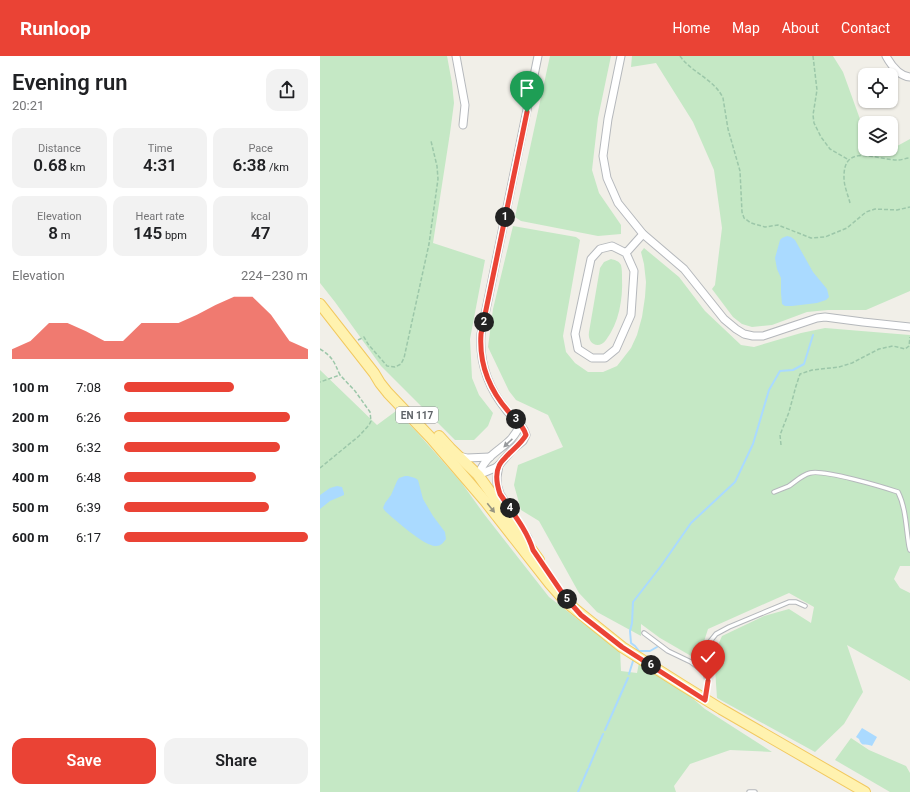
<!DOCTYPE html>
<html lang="en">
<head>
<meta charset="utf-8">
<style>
  :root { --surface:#fff; --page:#f2f2f2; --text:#202124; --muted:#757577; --accent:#ea4335 }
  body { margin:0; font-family:Roboto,sans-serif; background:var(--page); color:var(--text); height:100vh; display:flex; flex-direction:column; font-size:15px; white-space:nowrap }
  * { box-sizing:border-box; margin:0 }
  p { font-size:13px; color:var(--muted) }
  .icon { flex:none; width:22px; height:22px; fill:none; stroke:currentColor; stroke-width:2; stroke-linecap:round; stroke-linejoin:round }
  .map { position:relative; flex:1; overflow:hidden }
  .details { display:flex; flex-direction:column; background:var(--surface); width:320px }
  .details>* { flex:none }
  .buttons { position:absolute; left:538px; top:12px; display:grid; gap:8px }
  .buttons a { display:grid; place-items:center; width:40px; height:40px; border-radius:8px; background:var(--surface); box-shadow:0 1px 3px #0004; font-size:20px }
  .pin { position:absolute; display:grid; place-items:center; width:34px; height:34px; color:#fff; margin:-41px -17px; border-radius:50% 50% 50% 0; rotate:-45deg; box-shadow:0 0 4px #0007 }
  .pin .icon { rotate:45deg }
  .km { position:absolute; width:20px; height:20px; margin:-10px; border-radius:50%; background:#222; color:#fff; font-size:11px; line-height:20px; text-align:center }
  .round { display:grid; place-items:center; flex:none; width:42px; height:42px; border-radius:12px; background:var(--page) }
  .summary { display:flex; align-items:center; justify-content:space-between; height:68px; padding:0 12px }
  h1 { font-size:22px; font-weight:600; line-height:30px }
  .stats { display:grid; grid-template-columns:repeat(3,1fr); gap:6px; height:68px; padding:4px 12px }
  .stats div { display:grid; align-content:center; border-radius:10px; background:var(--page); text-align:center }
  .stats b { font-size:17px; font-weight:600 }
  .stats small { font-size:11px; font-weight:400 }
  .stats p { font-size:11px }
  .chart { height:112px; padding:8px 12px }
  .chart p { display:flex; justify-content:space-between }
  .chart svg { width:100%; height:72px; margin-top:4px; fill:var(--accent); opacity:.7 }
  .cta { display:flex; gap:8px; margin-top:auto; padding:8px 12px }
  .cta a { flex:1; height:46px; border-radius:12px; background:var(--accent); color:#fff; font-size:16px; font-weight:600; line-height:46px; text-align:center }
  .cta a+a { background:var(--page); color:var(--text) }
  ul { padding:0 12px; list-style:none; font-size:13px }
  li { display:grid; grid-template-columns:64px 48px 1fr; align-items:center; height:30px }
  li i { height:10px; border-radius:5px; background:var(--accent) }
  header { display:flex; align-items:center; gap:24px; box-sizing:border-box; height:56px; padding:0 20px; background:var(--accent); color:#fff }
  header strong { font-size:19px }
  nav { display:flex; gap:22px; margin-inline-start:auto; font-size:14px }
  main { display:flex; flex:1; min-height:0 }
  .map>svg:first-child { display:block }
  .green { fill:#c5e8c5 }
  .water { fill:#aadaff }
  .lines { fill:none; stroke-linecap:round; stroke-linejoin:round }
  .stream { stroke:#aadaff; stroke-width:2 }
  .lane-casing { stroke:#b5b8bc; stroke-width:5.5 }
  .street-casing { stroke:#b5b8bc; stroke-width:9 }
  .primary-casing { stroke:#f2c960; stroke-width:12 }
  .path { stroke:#9cc7a9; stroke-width:1.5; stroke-dasharray:4 2; stroke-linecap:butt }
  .lane { stroke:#fff; stroke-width:3.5 }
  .street { stroke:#fff; stroke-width:7 }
  .primary { stroke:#fff2af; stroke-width:10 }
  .oneway { fill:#979a9d }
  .oneway2 { fill:#979581 }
  .route-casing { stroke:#fff; stroke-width:8 }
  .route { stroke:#ea4335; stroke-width:5 }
  .labels { text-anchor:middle; stroke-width:3; stroke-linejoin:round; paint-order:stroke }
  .shield { fill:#fff; stroke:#8f9295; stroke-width:1 }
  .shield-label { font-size:10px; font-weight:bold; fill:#5f6368 }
</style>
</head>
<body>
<header>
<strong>Runloop</strong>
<nav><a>Home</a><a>Map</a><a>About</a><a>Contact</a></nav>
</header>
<main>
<section class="details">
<div class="summary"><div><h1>Evening run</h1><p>20:21</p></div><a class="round"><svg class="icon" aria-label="share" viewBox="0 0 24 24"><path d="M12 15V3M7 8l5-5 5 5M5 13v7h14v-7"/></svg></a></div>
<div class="stats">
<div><p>Distance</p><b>0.68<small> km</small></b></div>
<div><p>Time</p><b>4:31</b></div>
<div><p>Pace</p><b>6:38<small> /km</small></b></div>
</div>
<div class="stats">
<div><p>Elevation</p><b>8<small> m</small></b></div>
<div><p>Heart rate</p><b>145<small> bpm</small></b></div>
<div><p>kcal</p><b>47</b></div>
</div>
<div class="chart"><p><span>Elevation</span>224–230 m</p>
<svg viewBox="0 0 160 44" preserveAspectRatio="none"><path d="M0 44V38L10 33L20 22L30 22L40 27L50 33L60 33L70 22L80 22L90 22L100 17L110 11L120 6L130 6L140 17L150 33L160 38V44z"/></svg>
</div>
<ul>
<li><b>100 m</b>7:08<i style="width:60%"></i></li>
<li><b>200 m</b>6:26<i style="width:90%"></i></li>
<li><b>300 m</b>6:32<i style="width:85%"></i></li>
<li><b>400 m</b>6:48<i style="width:72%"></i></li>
<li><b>500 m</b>6:39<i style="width:79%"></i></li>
<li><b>600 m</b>6:17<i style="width:100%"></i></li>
</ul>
<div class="cta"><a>Save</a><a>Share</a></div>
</section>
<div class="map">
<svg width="590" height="736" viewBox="0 0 590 736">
  <rect width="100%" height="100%" fill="#f1efe8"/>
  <g class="green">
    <polygon points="0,0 127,0 132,27 134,47 130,77 113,187 165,204 150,283 152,322 159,339 173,357 168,370 154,384 135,384 61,310 15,246 0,227"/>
    <polygon points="230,0 291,0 278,62 272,114 279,137 301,169 301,178 278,180 201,165 195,161"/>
    <polygon points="312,0 513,0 523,16 545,77 545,93 564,93 568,95 590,83 590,235 546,254 508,254 487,256 452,269 432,271 422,268 413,261 392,233 395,229 402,172 394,114 373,66 336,7 311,11"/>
    <polygon points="193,170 256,181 260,184 243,280 246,296 255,307 268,316 283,316 297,310 311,292 317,279 322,261 325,241 326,226 324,208 321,196 324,192 359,221 385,255 421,289 434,291 481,277 505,272 590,279 590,510 580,510 574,523 580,532 590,537 590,625 527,589 543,636 524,668 495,696 397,642 394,598 402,580 444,560 469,553 491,567 494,551 469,537 388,573 378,604 340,582 321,568 321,580 277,556 259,537 219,465 201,454 194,429 198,409 243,391 228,359 196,344 189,335 168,291 173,253"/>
    <path d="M 291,203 C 295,204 299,205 301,209 C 302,213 302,218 302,222 C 303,243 299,267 286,284 C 279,294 267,288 269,276 L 280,212 L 284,206 Z"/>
    <polygon points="0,314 57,369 76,355 95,374 141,426 164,458 229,541 269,572 300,594 301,615 317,617 319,607 371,641 385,653 452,696 410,694 370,708 354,730 356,736 0,736"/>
    <polygon points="531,682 549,694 586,710 590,717 590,736 570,736 515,704"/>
  </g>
  <g class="water">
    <polygon points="467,180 471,181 475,184 493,216 507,233 509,241 506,244 497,247 472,250 465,250 462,248 461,237 461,222 457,213 455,202 460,184 462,182"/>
    <path d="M 85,420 L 88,420 L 95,422 L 98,424 L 103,443 L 113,460 L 125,476 L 126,483 C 123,487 121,490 116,490 C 105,491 74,463 65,455 L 63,452 L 65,447 L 71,439 L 77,425 L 79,422 Z"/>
    <polygon points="17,430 22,431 24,437 24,439 10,445 0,453 0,439 10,432"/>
    <path d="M 542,672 L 557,681 L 552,690 C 546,687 542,692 539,683 L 536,681 Z"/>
  </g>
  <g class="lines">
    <g class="stream">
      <polyline points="337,591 330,595 319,595 315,590 311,587 310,575 312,567 313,546 341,510 371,467 415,426 433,388 449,334 460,315 473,314 484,308 493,279"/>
      <polyline points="309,618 313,605"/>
      <polyline points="285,674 308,622"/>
      <polyline points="269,711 283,678"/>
      <polyline points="258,736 268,713"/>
    </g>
    <defs>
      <g id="lane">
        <path d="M 454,436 C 459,434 464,432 469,430 C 476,425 482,419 490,417 C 503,413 563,431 578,436 C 586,452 586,472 589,490 L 590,494"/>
        <polyline points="324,577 348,595 371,606 386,617"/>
        <polyline points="385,643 387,625 384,609 384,599 388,588 396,578 409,571 469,546 476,546 485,550"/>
        <polyline points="429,736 435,736"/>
      </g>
      <g id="street">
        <polyline points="136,0 145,49 143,69"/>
        <polyline points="301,0 288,63 283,100 287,122 298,147 323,178 364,213 404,263 416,273 424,278 433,280 443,280 497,262 505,261 543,266 590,271"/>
        <path d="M 566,0 C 571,9 579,20 590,21"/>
        <polyline points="306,197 314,215 311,259 296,293 285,302 272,302 258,293 255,278 271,203 280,193 292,190 306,197 323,178"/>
        <polyline points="139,400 147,402 170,401"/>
        <polyline points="179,409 177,421 177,428 180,438 208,482"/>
        <path d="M 158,419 L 175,412 L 179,409 L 192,394 L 203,385 L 206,379 C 203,368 194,363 187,355 C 169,333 159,307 161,278 L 218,0"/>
        <path d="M 158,419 C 161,412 165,405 171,400 C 183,389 194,385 200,368"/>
      </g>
      <g id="primary">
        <polyline points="0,248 54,317 60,327 68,337 111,382 165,445 230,528 246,546 302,591 362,629 401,653 545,736"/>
        <polyline points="119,380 130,392 158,419 219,504"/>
      </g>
    </defs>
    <use href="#lane" class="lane-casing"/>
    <use href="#street" class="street-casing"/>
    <use href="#primary" class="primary-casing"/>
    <g class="path">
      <path d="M 360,0 C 371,16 395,24 403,42 L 408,73 L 420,115 L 422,156 L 424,162 L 431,167 L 445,171 L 458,169 L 491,182 L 505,181 L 527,172 L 546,156 L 555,153 L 577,154 L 590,151"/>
      <polyline points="493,0 497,34 493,59 494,67 501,81 510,93 529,104"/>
      <path d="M 530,147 C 528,139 524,130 524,122 C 523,86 556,104 578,104 C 582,104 586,102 590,102"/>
      <polyline points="38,284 44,281 48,288 67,310 75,311 81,308 84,302 109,188 118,123 117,110 111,85"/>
      <path d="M 0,293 C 13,301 14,306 20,319 L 0,326"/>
      <polyline points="461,389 460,379 469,356 476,330 480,318 492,314 519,311 532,307 559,293 573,290 585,293 589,290 590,281"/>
      <polyline points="0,412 39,380 49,369 51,365 50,356 35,335 20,319"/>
    </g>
    <use href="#lane" class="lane"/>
    <use href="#street" class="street"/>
    <use href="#primary" class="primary"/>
  </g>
  <defs><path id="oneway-solid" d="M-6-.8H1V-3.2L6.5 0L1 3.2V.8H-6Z"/></defs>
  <use class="oneway" href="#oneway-solid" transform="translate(188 387) rotate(137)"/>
  <use class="oneway2" href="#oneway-solid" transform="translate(171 452) rotate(51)"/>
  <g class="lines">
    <defs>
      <path id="route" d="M 207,56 L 161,278 C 159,307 169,333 188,355 C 194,363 203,368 206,379 C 201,388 192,394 185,402 C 183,404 180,407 179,410 C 175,418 177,429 180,438 C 192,456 207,474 213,494 L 245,541 L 261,559 L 302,591 L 385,644 L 388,625"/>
    </defs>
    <use href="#route" class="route-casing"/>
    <use href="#route" class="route"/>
  </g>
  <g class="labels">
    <rect class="shield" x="76" y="351" width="42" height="16" rx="3"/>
    <g class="shield-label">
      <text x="97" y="363">EN 117</text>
    </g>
  </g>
</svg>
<div class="buttons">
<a><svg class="icon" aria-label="locate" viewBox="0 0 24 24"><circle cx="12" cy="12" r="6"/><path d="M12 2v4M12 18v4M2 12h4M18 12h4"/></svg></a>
<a><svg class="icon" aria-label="layers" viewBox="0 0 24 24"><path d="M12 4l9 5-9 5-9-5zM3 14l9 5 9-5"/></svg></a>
</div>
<div class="pin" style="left:207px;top:56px;background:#1e9e55"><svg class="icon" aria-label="arrive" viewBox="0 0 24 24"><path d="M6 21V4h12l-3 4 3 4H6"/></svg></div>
<div class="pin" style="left:388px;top:625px;background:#d93025"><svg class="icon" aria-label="check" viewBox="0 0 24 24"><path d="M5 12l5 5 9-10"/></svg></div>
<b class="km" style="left:185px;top:161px">1</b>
<b class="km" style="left:164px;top:266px">2</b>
<b class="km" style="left:196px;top:363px">3</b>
<b class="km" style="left:190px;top:452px">4</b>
<b class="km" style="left:247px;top:543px">5</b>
<b class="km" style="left:331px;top:609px">6</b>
</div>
</main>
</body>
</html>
